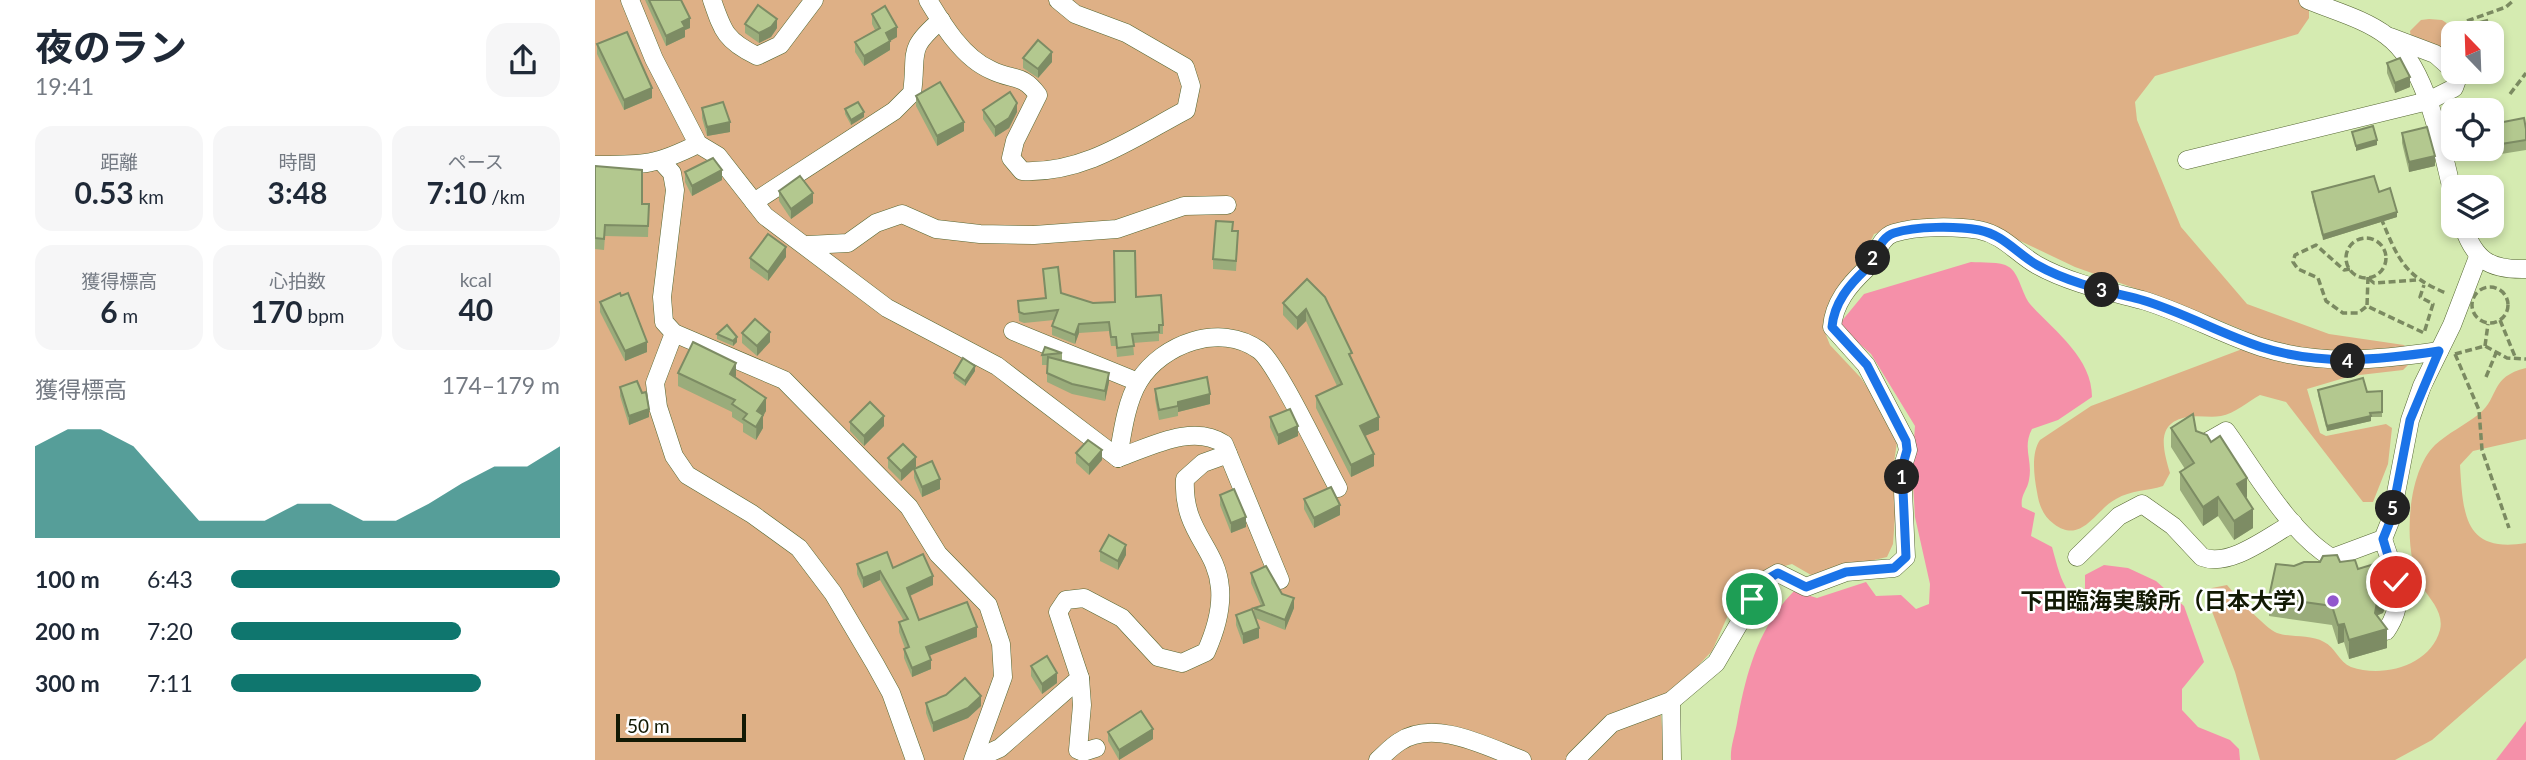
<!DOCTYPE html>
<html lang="ja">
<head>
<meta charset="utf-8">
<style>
  :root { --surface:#fff; --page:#f6f6f7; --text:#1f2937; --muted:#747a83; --accent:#0f766e }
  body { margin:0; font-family:Lato,"Noto Sans JP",sans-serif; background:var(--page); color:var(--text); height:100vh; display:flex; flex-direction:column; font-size:26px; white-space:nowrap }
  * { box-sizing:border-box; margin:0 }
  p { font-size:23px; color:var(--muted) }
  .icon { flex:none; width:38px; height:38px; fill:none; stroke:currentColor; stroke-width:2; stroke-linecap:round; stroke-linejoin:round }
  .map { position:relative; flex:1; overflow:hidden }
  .drawer { display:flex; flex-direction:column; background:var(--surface); width:595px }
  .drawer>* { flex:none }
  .needle { width:46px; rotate:337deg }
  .buttons { position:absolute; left:1846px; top:21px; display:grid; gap:14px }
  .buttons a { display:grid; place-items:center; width:63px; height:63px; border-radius:14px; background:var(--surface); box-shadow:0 4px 10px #0003; font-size:35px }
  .scale { position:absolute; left:21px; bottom:18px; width:130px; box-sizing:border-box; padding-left:7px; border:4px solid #121904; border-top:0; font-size:19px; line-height:24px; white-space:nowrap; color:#121904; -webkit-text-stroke:5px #fff; paint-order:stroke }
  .pin { position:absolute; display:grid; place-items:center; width:60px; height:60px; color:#fff; margin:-30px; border:4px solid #fff; border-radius:50%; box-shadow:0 2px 7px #0007 }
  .km { position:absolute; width:35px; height:35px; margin:-18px; border-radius:50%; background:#222; color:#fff; font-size:19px; line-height:35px; text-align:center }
  .round { display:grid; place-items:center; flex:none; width:74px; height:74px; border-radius:21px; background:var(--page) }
  .overview { display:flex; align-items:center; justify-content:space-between; height:119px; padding:0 35px }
  h1 { font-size:38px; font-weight:700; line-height:52px }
  .figures { display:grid; grid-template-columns:repeat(3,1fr); gap:10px; height:119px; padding:7px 35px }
  .figures div { display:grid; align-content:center; border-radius:18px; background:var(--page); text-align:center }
  .figures b { font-size:30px; font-weight:700 }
  .figures small { font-size:19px; font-weight:400 }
  .figures p { font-size:19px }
  .chart { height:196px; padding:14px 35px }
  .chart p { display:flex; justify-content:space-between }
  .chart svg { width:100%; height:126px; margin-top:7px; fill:var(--accent); opacity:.7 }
  ul { padding:0 35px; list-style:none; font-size:23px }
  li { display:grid; grid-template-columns:112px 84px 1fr; align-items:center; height:52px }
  li i { height:18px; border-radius:9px; background:var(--accent) }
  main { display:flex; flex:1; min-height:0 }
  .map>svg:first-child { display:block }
  .green { fill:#deb086 }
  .water { fill:#f590a9 }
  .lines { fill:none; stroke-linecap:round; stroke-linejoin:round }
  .minor-casing { stroke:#556732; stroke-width:19 }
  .path { stroke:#7b8a61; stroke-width:3.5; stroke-dasharray:7 3.5; stroke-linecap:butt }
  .minor { stroke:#fff; stroke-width:18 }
  .wall { fill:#9aac7b }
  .shaded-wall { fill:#7d8c64 }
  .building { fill:#b3c88f; stroke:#7d8c64; stroke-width:2 }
  .route-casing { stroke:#fff; stroke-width:14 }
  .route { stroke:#1a73e8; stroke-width:9 }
  .poi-dot { fill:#9256cd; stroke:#fff; stroke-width:2.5 }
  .labels { text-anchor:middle; stroke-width:5; stroke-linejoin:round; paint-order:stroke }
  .poi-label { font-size:23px; font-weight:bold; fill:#121904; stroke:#fff; text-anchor:end }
</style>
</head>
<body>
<main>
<section class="drawer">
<div class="overview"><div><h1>夜のラン</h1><p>19:41</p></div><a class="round"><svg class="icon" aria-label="share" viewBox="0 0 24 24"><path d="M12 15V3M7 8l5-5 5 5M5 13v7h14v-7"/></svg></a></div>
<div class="figures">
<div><p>距離</p><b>0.53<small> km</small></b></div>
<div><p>時間</p><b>3:48</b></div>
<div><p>ペース</p><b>7:10<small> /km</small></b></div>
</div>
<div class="figures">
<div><p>獲得標高</p><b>6<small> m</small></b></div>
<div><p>心拍数</p><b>170<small> bpm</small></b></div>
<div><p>kcal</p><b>40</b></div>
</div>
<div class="chart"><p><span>獲得標高</span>174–179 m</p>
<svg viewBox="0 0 160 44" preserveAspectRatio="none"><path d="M0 44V12L10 6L20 6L30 12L40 25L50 38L60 38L70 38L80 32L90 32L100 38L110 38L120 32L130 25L140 19L150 19L160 12V44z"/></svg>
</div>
<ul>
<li><b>100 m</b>6:43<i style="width:100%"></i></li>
<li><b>200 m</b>7:20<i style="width:70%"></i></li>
<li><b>300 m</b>7:11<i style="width:76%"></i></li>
</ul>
</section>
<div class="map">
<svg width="1931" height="760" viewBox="0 0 1931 760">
  <rect width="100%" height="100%" fill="#d5ebb1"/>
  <g class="green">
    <path d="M 0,0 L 1714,0 L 1714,18 L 1703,34 L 1560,76 L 1540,102 L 1542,120 L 1586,227 L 1652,304 L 1734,334 L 1809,345 L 1814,351 L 1814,364 L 1808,370 L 1756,376 L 1712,389 L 1725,433 L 1731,436 L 1791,424 L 1797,428 L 1793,464 L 1778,502 L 1768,502 L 1691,402 L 1665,395 C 1654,401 1639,414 1626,416 C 1615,418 1604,415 1593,417 C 1560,422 1568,449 1575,473 L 1568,486 C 1552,491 1536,490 1521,499 C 1500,510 1487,545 1459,524 C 1448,516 1444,505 1442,492 C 1439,476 1436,453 1445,440 L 1496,406 L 1650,348 L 1654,341 L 1650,331 L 1584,304 L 1480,267 L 1396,227 L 1313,224 L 1279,234 L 1264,266 L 1251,277 L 1241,294 L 1229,330 L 1235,345 L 1266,378 L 1293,419 L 1302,442 L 1298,470 L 1301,503 L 1298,544 L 1292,557 L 1216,575 L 1197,564 L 1171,571 L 1138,604 L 1117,651 L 1065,706 L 1070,760 L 0,760 Z"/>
    <polygon points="1834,19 1847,20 1859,28 1854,43 1844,51 1816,37 1815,31 1826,20"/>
    <path d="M 1931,368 L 1931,439 L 1878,451 L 1865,465 C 1868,516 1870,553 1931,543 L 1931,658 L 1837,740 L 1800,760 L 1665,760 L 1640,672 L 1610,593 L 1617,588 L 1632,585 C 1641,596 1670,628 1682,633 C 1696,638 1715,634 1729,642 C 1740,647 1744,662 1756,667 C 1788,678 1835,666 1845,630 C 1849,613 1836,600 1827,587 C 1807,554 1811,473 1840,445 C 1853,433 1870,425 1884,414 C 1905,397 1894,377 1931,368 Z"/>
  </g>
  <g class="water">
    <path d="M 1376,262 C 1387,263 1405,261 1414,267 C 1424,273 1427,294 1435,304 C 1459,331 1497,357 1497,397 L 1463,420 L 1437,429 C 1427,448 1438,460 1434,480 C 1432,491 1425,495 1427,507 L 1440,513 L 1436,536 L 1457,547 C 1463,568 1467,590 1485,604 L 1490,591 L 1490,575 L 1509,565 L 1533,568 L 1561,581 L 1589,606 L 1609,662 L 1587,689 L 1587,710 L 1603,727 L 1635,740 L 1644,749 L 1645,760 L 1136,760 C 1135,747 1140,735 1142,723 C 1151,673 1163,628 1199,591 L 1222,598 L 1271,582 L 1281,596 L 1306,595 L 1321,609 L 1334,604 L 1335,584 L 1320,517 L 1317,467 L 1320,426 L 1276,354 L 1249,330 L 1246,322 L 1269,294 Z"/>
    <polygon points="1931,721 1931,760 1901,760"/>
  </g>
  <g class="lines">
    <defs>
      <g id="minor">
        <polyline points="35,0 59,59 103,144 123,156 170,216 292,308 402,366 523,458"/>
        <path d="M 117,0 C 128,32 131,41 162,56 L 185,45 L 219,0"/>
        <path d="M 333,0 C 348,25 368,58 396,70 C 418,81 427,73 443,95 L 420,141 L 416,158 L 427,171 C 489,174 538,138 591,110 L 596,86 L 590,67 L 531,33 L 480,14 L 463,0"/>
        <path d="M 1713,0 C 1739,11 1770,19 1792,36 C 1833,66 1846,147 1858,194"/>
        <polyline points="1795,37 1840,54 1858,70"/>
        <polyline points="1592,160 1833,101 1859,88 1863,77 1860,72"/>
        <polyline points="67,162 77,173 80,190 67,297 69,322 79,333 189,380 314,507 343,554 393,605 406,644 408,677 378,760"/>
        <path d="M 0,165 C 48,165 59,166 103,144"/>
        <path d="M 159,202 L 299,111 L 317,93 C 323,52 310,51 346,20"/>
        <path d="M 1868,226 C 1880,260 1894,270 1931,269"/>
        <polyline points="213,245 253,243 281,223 307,214 341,229 385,234 439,235 522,229 589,206 632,205"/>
        <polyline points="418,331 543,382"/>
        <polyline points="79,333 60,383 63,407 79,456 92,475 157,514 204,548 238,593 280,664 296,693 320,760"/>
        <path d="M 1610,443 L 1631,431 C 1660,471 1694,532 1737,558 L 1788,539 L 1796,519 L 1815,420 L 1827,386 L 1857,325 L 1883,257"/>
        <path d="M 523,458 C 527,435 531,402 544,381 C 567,344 625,322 664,350 C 682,363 729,463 743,488"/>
        <path d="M 523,458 C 555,447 598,423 629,444 L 685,580"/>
        <path d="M 1788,539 C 1799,574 1814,598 1791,631"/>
        <path d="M 1482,557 L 1524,516 L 1547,504 L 1578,526 L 1607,557 C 1635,568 1674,536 1698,523"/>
        <polyline points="485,678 487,705 483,750 488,752 501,748"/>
        <polyline points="1076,701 1077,760"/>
        <path d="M 379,760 L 405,748 L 485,678 L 463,612 L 471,600 L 489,598 L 527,618 L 563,657 L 587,663 L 611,652 C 620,632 627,610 625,588 C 622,547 587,532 590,479 L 608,463 L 633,454"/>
        <path d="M 783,760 C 790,754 796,747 804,742 C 839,718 892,747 927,760"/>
        <path d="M 980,760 L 1017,723 L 1076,701 L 1121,663 L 1169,581 L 1183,573 L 1211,587 L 1251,572 L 1299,568 L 1311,557 L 1307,469 L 1313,450 L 1311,441 L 1271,365 L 1237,327 C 1239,303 1254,285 1271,269 C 1282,259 1283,238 1299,233 C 1321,226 1361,226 1384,230 C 1409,235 1421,253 1442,265 C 1474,283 1513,291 1547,300 C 1588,312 1626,334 1666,347 C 1725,366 1784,360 1844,351"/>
      </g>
    </defs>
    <use href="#minor" class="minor-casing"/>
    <g class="path">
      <polyline points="1872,21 1911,7 1919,0"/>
      <polyline points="1915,94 1931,73"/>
      <path d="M 1786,218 C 1803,259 1809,276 1851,293"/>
      <circle cx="1771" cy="258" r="20"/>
      <polyline points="1755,269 1749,270 1721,245 1700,255 1698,262 1703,269 1723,278 1731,301 1748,313 1763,313 1772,306"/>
      <polyline points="1773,277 1772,306 1829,333 1838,304 1825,297 1829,285"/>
      <polyline points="1774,279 1779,283 1821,280"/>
      <circle cx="1895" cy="305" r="18"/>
      <polyline points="1905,320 1921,359"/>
      <polyline points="1890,346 1893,324"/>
      <polyline points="1860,354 1884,410 1887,450 1914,528"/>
      <polyline points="1860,354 1890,346 1912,358 1931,359"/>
      <polyline points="1891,377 1901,353"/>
    </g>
    <use href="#minor" class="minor"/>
  </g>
  <g class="wall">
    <polygon points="50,0 86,0 95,28 90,30 90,37 71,46"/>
    <polygon points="277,14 302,37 295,41 295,50 269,66 260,52 260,42 280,30 277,24"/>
    <polygon points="150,24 182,28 176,37 164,43 150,33"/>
    <polygon points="2,44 57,98 29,110 2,54"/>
    <polygon points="428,58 457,62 443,78 428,68"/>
    <polygon points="1792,63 1815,87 1800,93 1792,73"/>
    <polygon points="321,96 369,131 342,146 321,106"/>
    <polygon points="107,108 135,132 112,136 107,118"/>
    <polygon points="250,109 269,117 256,125 250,114"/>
    <polygon points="388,110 422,112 414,128 400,137 388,119"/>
    <polygon points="1903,123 1931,129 1931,150 1906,154 1903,133"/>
    <polygon points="1807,133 1840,166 1814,172 1807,143"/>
    <polygon points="0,166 47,204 54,204 53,237 10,236 9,250 0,249"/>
    <polygon points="90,172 127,180 97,196 90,182"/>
    <polygon points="184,191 218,203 196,219 184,201"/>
    <polygon points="1717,192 1784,192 1802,217 1728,240 1717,197"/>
    <polygon points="638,231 643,241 641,271 618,269 618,259"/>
    <polygon points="191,257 173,281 155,268 155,258"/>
    <polygon points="448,269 466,293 498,303 520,302 541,297 568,325 568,334 564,334 564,341 538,343 539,355 522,357 521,346 516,346 514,331 484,333 480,344 457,335 457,326 459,320 429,323 424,321 423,301 450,298"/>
    <polygon points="712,279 757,359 784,430 770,436 779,466 756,477 721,408 721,396 742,386 711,321 702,330 688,315 688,303"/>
    <polygon points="5,302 52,352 30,361 5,312"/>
    <polygon points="147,333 175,342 162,356 147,343"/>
    <polygon points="122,334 142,342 138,346 122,339"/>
    <polygon points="467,353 467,361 514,382 510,401 477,394 452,382 452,365 447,365 447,355"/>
    <polygon points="380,371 370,386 359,378 359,373"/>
    <polygon points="83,373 141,376 140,378 171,411 168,416 168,428 161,440 148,432 148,424 137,417 137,412 83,386"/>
    <polygon points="25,387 54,417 34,425 25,396"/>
    <polygon points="560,389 615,404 583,412 583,416 564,420 560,399"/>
    <polygon points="1723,390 1787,391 1787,417 1776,417 1776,421 1732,431 1723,395"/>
    <polygon points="675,417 703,436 683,445 675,427"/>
    <polygon points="255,422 289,426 269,446 255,431"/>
    <polygon points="1576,428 1601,431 1652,497 1651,498 1658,528 1639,540 1623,516 1608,526 1585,490 1585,472 1590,469 1576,447"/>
    <polygon points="481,453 507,460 494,475 481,463"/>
    <polygon points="293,458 321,467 319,468 345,489 327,497 319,478 319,469 306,481 293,468"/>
    <polygon points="625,495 651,527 636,533 625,505"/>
    <polygon points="709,499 745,515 719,528 709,509"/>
    <polygon points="505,551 531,555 523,570 505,561"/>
    <polygon points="1745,562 1763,569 1791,605 1788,613 1783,615 1783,617 1792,648 1754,659 1749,642 1743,644 1737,625 1674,616 1674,597 1699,566"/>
    <polygon points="262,564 298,568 338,585 315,596 324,620 382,637 334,655 336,669 317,677 309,658 309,649 310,648 304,632 304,622 309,621 285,580 268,588 262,574"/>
    <polygon points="656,573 687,594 699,608 690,630 660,618 664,638 648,644 641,625 641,615 659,617 659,608 666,606 656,583"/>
    <polygon points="436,666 462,683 447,694 436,676"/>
    <polygon points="351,695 386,706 373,718 338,732 331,713 331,703"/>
    <polygon points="513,732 558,739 524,760 513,741"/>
  </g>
  <g class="shaded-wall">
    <polygon points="95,18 95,28 90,30 90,37 71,46 71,36 87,22"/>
    <polygon points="182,19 182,28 176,37 164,43 164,33"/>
    <polygon points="302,27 302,37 295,41 295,50 269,66 269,56 291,33"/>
    <polygon points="457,52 457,62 443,78 443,69"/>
    <polygon points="1815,77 1815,87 1800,93 1800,83"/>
    <polygon points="57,88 57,98 29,110 29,100"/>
    <polygon points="422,103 422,112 414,128 400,137 400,127"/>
    <polygon points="269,112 269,117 256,125 256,120"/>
    <polygon points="135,122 135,132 112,136 112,127"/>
    <polygon points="369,122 369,131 342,146 342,136"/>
    <polygon points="1782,140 1782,145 1761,151 1761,146"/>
    <polygon points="1840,156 1840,166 1814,172 1814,162"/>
    <polygon points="127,170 127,180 97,196 97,186"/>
    <polygon points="218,193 218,203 196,219 196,209"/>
    <polygon points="1802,212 1802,217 1728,240 1728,235"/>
    <polygon points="191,247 191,257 173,281 173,272"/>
    <polygon points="711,309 711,321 702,330 702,318"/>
    <polygon points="484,324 484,333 480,344 480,335"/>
    <polygon points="175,332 175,342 162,356 162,346"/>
    <polygon points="142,337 142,342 138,346 138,341"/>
    <polygon points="52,342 52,352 30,361 30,351"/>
    <polygon points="141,363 141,376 135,387 135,374"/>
    <polygon points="380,366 380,371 370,386 370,381"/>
    <polygon points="514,373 514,382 510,401 510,391"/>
    <polygon points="615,394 615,404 583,412 583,402"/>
    <polygon points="171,398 171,411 168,416 168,428 161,440 162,411"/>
    <polygon points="54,409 54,417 34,425 34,416"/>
    <polygon points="289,416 289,426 269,446 269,436"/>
    <polygon points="1776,416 1776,421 1732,431 1732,426"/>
    <polygon points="784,417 784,430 765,438 765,426"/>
    <polygon points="703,426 703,436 683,445 683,435"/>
    <polygon points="507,450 507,460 494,475 494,465"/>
    <polygon points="779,454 779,466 756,477 756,465"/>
    <polygon points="321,457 321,467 306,481 306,471"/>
    <polygon points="1652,478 1652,497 1642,503 1642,484"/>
    <polygon points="345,479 345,489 327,497 327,487"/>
    <polygon points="1623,497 1623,516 1608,526 1608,507"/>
    <polygon points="745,505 745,515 719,528 719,518"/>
    <polygon points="1658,509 1658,528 1639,540 1639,521"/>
    <polygon points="651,517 651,527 636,533 636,523"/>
    <polygon points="531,545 531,555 523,570 523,561"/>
    <polygon points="285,571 285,580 268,588 268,578"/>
    <polygon points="338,576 338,585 312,597 312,588"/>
    <polygon points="1791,586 1791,605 1788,613 1783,615 1780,632 1780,613 1783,597"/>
    <polygon points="1819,587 1819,597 1814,599 1814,589"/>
    <polygon points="699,598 699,608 690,630 690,620"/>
    <polygon points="1749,624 1749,642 1743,644 1743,625"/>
    <polygon points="382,627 382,637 331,657 331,647"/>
    <polygon points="664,628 664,638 648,644 648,634"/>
    <polygon points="1792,629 1792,648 1754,659 1754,640"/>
    <polygon points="336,660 336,669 317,677 317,668"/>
    <polygon points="462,673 462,683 447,694 447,684"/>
    <polygon points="386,696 386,706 373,718 338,732 338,723"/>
    <polygon points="558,729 558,739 524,760 524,750"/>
  </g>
  <g class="building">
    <polygon points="54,0 86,0 95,18 87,22 90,27 71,36"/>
    <polygon points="163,5 182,19 176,27 164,33 150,24"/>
    <polygon points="290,6 302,27 291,33 295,41 269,56 260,42 285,28 277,14"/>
    <polygon points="1892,20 1895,33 1879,33 1877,24"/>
    <polygon points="32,32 57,88 29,100 2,44"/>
    <polygon points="443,40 457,52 443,69 428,58"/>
    <polygon points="1805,58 1815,77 1800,83 1792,63"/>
    <polygon points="345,82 369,122 342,136 321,96"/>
    <polygon points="415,92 422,103 414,118 400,127 388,110"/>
    <polygon points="128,102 135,122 112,127 107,108"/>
    <polygon points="263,102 269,112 256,120 250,109"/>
    <polygon points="1929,118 1931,129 1931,140 1906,144 1903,123"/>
    <polygon points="1778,126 1782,140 1761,146 1757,132"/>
    <polygon points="1832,127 1840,156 1814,162 1807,133"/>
    <polygon points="118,158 127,170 97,186 90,172"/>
    <polygon points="0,166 47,170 47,204 54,204 53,226 10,225 9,239 0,238"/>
    <polygon points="205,176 218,193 196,209 184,191"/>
    <polygon points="1779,176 1784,192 1795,188 1802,212 1728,235 1717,192"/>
    <polygon points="621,221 638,222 637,231 643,231 641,261 618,259"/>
    <polygon points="173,234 191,247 173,272 155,258"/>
    <polygon points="519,251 540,251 541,297 566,295 568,325 564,325 564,332 537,334 539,346 522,348 521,337 516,337 514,322 484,324 480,335 457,326 463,310 429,314 424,312 423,301 451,298 448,269 463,267 466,293 498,303 520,302"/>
    <polygon points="712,279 730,297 757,353 754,354 784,417 765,426 779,454 756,465 721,396 747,384 711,309 702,318 688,303"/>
    <polygon points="25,293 26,296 33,293 52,342 30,351 5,302"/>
    <polygon points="160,319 175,332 162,346 147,333"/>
    <polygon points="132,325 142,337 138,341 122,334"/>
    <polygon points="98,342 141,363 135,374 171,398 162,411 168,415 161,427 148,419 152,414 137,404 140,400 83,373"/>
    <polygon points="450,347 467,353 447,355"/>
    <polygon points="453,357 514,373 510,391 477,384 452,373"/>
    <polygon points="368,358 380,366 370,381 359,373"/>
    <polygon points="612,377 615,394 583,402 583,406 564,410 560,389"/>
    <polygon points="1768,378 1772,392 1787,391 1787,412 1775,413 1776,416 1732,426 1723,390"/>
    <polygon points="42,381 47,393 51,392 54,409 34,416 25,387"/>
    <polygon points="275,402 289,416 269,436 255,422"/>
    <polygon points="695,409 703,426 683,435 675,417"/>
    <polygon points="1598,414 1601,431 1612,435 1616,442 1625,436 1652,478 1642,484 1658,509 1639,521 1623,497 1608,507 1585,472 1599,463 1576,428"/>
    <polygon points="493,440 507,450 494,465 481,453"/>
    <polygon points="308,444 321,457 306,471 293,458"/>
    <polygon points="337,461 345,479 327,487 319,469"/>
    <polygon points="736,487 745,505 719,518 709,499"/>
    <polygon points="639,489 651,517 636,523 625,495"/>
    <polygon points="514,535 531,545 523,561 505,551"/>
    <polygon points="292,552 298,568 328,554 338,576 312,588 324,620 372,602 382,627 331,647 336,660 317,668 309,649 314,647 304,622 313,619 285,571 268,578 262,564"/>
    <polygon points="1742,555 1745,562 1760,560 1763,569 1789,561 1791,586 1788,594 1783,597 1780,613 1792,629 1754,640 1749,624 1743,625 1737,606 1674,597 1681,564 1699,566 1709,562 1725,562 1728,556"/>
    <polygon points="1812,559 1819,587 1814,589"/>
    <polygon points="671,566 687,594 699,598 690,620 659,608 669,605 656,573"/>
    <polygon points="657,609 664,628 648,634 641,615"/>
    <polygon points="452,656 462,673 447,684 436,666"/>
    <polygon points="370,678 386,696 373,708 338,723 331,703 351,695"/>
    <polygon points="546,711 558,729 524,750 513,732"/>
  </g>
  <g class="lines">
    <defs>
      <path id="route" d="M 1157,599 L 1169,581 L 1183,573 L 1211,587 L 1251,572 L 1299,568 L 1311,557 L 1307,468 L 1312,450 L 1311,441 L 1272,365 L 1237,327 C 1239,303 1254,285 1271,269 C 1282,259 1283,238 1299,233 C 1321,226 1361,226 1384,230 C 1409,235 1421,253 1442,265 C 1474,283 1512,291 1547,300 C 1588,312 1626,334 1666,347 C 1725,366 1784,360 1844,351 L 1815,420 L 1796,519 L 1788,539 L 1801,582"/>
    </defs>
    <use href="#route" class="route-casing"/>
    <use href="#route" class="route"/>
  </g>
  <circle class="poi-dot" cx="1738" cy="601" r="7"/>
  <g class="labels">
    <g class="poi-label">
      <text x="1724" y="609">下田臨海実験所（日本大学）</text>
    </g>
  </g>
</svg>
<div class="buttons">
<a><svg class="needle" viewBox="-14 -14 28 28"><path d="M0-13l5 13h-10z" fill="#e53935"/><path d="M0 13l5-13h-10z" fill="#747a83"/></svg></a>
<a><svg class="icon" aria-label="locate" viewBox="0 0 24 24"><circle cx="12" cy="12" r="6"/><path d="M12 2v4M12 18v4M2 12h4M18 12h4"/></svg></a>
<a><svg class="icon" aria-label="layers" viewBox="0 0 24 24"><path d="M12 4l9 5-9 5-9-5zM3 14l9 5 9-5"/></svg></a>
</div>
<div class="scale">50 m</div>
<div class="pin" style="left:1157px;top:599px;background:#1e9e55"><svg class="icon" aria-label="arrive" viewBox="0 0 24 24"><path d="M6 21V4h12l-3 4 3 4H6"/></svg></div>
<div class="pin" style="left:1801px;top:582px;background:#d93025"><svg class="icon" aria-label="check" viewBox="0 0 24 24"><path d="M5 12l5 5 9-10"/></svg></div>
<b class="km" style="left:1307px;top:477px">1</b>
<b class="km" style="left:1278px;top:258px">2</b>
<b class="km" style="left:1507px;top:290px">3</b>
<b class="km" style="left:1753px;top:361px">4</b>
<b class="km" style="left:1798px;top:508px">5</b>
</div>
</main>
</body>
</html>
